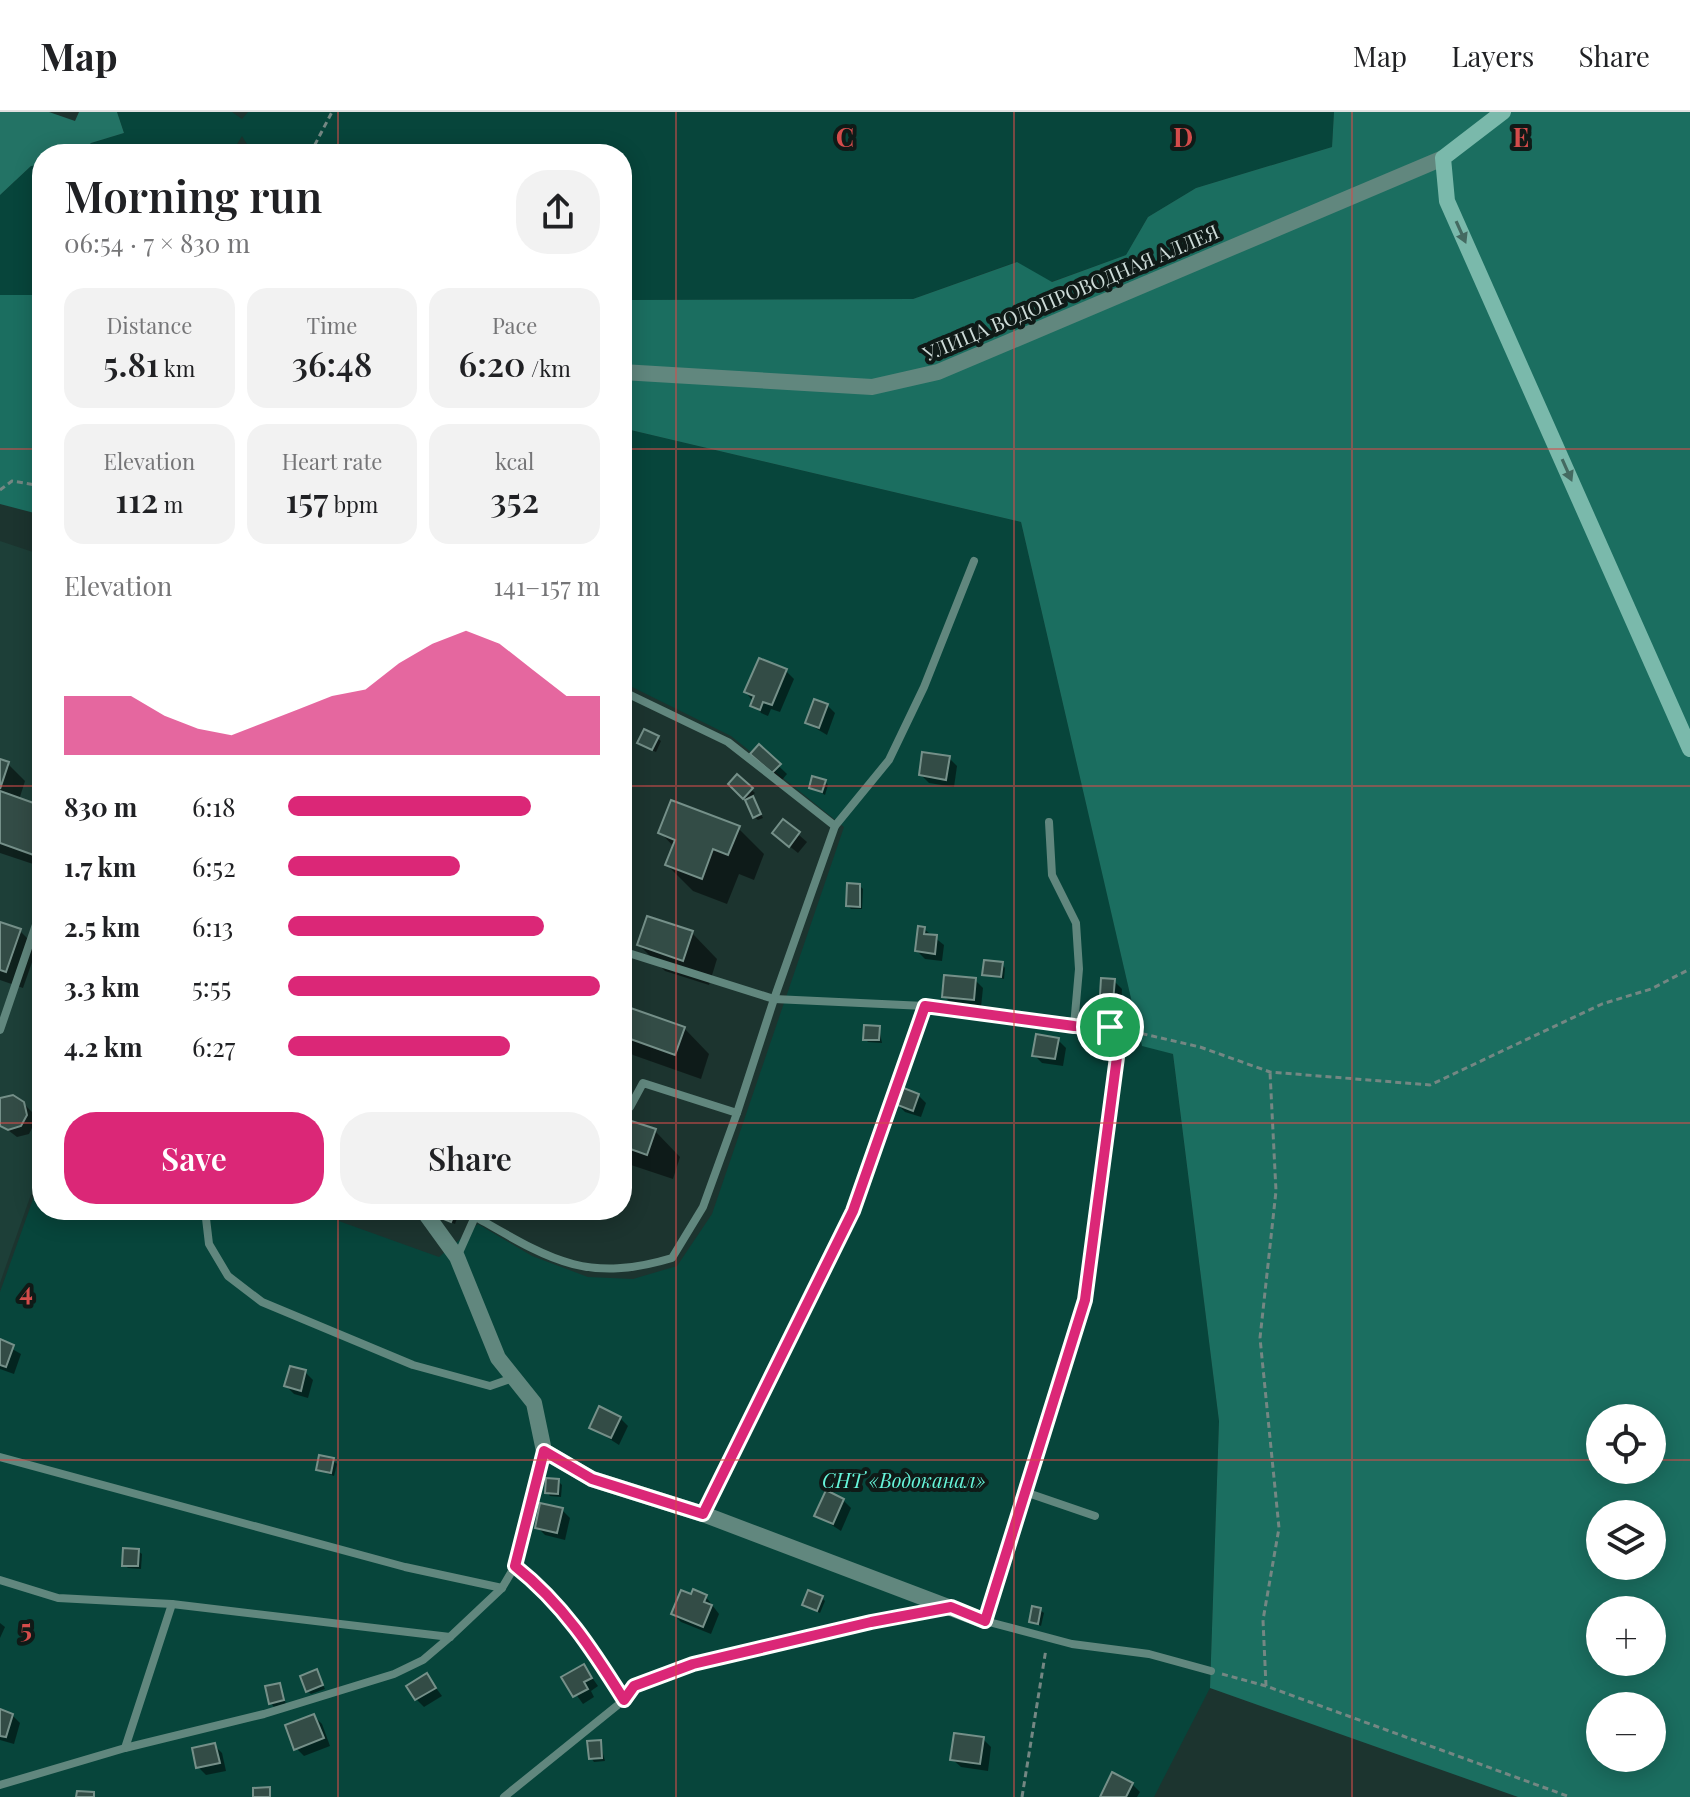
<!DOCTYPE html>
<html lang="en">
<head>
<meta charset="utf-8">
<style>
  :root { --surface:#fff; --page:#f2f2f2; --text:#202124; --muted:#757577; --line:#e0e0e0; --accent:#db2777 }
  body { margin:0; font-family:"Playfair Display",serif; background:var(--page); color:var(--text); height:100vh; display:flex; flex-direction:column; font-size:30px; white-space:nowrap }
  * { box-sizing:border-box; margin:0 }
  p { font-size:26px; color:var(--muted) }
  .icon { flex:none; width:44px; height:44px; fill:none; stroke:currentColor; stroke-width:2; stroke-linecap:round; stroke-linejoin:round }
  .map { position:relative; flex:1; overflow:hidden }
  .side { position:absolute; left:32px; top:32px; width:600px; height:1076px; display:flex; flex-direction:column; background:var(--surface); border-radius:32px; box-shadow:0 4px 20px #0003 }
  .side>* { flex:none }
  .buttons { position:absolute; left:1586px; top:1292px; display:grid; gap:16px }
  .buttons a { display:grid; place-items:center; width:80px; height:80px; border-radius:50%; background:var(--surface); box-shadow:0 4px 20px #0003; font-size:40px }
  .pin { position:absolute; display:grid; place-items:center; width:68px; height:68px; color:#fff; margin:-34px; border:4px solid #fff; border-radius:50%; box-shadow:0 2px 8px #0007 }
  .round { display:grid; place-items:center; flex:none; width:84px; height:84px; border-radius:32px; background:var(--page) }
  .headline { display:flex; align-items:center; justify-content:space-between; height:136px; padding:0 32px }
  h1 { font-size:44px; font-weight:600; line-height:60px }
  .figures { display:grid; grid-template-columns:repeat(3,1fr); gap:12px; height:136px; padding:8px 32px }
  .figures div { display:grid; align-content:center; border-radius:20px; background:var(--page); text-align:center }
  .figures b { font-size:34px; font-weight:600 }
  .figures small { font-size:22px; font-weight:400 }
  .figures p { font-size:22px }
  .chart { height:224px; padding:16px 32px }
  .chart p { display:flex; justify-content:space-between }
  .chart svg { width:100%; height:144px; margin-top:8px; fill:var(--accent); opacity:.7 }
  .primary-button { display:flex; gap:16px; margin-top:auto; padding:16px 32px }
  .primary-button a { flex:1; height:92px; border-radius:32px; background:var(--accent); color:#fff; font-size:32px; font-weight:600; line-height:92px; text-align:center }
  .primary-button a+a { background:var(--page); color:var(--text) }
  ul { padding:0 32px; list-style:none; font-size:26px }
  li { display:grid; grid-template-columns:128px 96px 1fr; align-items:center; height:60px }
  li i { height:20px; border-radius:10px; background:var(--accent) }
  header { display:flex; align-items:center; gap:48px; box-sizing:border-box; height:112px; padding:0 40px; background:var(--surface); border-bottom:2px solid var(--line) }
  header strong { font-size:38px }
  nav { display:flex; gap:44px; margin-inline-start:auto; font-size:28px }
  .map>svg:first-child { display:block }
  .built { fill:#1d3f38 }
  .green { fill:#07453b }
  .forest { fill:#1b6e60; fill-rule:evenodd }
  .water { fill:#237365 }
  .shadow { fill:#0007 }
  .building { fill:#334c46; stroke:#759089; stroke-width:2 }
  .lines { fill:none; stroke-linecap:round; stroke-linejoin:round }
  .path { stroke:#748783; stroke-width:3; stroke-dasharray:6 4; stroke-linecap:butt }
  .lane { stroke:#61877e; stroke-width:8 }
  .street { stroke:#61877e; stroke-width:16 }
  .secondary { stroke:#7ab9ab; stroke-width:16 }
  .oneway { fill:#446a61 }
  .route-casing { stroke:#fff; stroke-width:16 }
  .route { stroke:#db2777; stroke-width:10 }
  .grid { fill:none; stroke:#d44c4b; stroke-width:2; stroke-opacity:0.55 }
  .labels { text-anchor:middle; stroke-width:8; stroke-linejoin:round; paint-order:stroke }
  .street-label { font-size:20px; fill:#ccdad7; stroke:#0f1a17 }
  .park-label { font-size:20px; font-style:italic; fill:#66f5da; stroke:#0f1a17 }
  .grid-label { font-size:26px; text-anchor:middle; font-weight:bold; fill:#d44c4b; stroke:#0f1a17; stroke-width:8; stroke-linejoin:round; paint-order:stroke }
</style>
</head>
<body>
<header>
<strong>Map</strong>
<nav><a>Map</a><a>Layers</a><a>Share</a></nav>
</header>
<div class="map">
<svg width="1690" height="1685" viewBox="0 0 1690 1685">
  <rect width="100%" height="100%" fill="#1c342f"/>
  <polygon class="built" points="0,429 42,443 42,1051 0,1171"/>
  <g class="green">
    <polygon points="117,0 232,0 242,7 248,0 1334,0 1332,35 1196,76 1148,105 1126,143 1051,170 1016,150 913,187 622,188 622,42 253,42 242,24 231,42 79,42 91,31 124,21"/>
    <polygon points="42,53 42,183 0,183 0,83 31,54"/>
    <polygon points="622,316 1021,410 1142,933 1173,942 1219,1309 1210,1576 1154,1685 0,1685 0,1180 42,1062 42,1098 308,1098 439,1145 478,1112 532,1144 588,1165 633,1167 677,1154 712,1102 844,715 731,624 622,570"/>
  </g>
  <g class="forest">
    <path d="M 1334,0 L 1690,0 L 1690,1685 L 1518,1685 L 1210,1576 L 1219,1309 L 1173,942 L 1142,934 L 1021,410 L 622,316 L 622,188 L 913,187 L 1017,150 L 1052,170 L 1126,143 L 1148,105 L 1196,76 L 1332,35 ZM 1600,1306 L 1652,1306 L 1652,1358 L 1600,1358 ZM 1600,1402 L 1652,1402 L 1652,1454 L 1600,1454 ZM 1600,1498 L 1652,1498 L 1652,1550 L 1600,1550 ZM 1600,1594 L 1652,1594 L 1652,1646 L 1600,1646 Z"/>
    <polygon points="0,183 42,183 42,403 0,392"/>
  </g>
  <polygon class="water" points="0,0 49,0 75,9 79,0 117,0 124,21 91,31 79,42 42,42 42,53 31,54 0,83"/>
  <g class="shadow">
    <polygon points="786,559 794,567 780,600 771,597 768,604 761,601 746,580"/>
    <polygon points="622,586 632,595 627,608 622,606"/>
    <polygon points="827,593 835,601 827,623 807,611"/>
    <polygon points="657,626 661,629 656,640 643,634"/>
    <polygon points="759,635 787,662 782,668 761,649"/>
    <polygon points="949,646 957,654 954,675 929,671 921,663"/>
    <polygon points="0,649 8,652 25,669 19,688 42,696 42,755 0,741"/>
    <polygon points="737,665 755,681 751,685 763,706 758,708 754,705 747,688 730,672"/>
    <polygon points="825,670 828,673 825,683 811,675"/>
    <polygon points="784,710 807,730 798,741 783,729"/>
    <polygon points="738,716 764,742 754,768 739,762 727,792 693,779 667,753 674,735 660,720"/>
    <polygon points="860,774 863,777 862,797 851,797 848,794"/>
    <polygon points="0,812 20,819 37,836 23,876 0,868"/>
    <polygon points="924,817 944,833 942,849 925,847 917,839"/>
    <polygon points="692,821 717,847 709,873 665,859 639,833"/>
    <polygon points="1002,852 1005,856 1004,867 984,862"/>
    <polygon points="975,868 983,876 981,895 952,892 944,884"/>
    <polygon points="1114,869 1122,877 1120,908 1109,907 1101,899"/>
    <polygon points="622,895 684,916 709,942 701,967 633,943 622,933"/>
    <polygon points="879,916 882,931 868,930 865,927"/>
    <polygon points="1058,928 1066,936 1063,954 1042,951 1034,943"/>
    <polygon points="918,983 926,991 921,1005 905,1000 897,992"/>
    <polygon points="0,990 23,991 32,1000 34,1012 29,1022 17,1025 0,1012"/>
    <polygon points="622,1008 655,1019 680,1045 673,1067 622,1050"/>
    <polygon points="440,1098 460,1098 455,1112 441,1106"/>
    <polygon points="0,1230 21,1242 14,1262 0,1257"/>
    <polygon points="305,1260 313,1268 308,1286 294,1282 286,1274"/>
    <polygon points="620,1306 628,1314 619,1333 591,1315"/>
    <polygon points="333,1348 337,1352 334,1364 318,1358"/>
    <polygon points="558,1369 562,1373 561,1385 550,1384 547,1380"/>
    <polygon points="843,1388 851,1396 841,1419 816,1403"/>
    <polygon points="562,1398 570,1406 565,1428 545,1423 537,1415"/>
    <polygon points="138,1439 142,1442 141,1457 128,1456 124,1453"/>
    <polygon points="706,1485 719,1502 711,1522 681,1510 673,1502"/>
    <polygon points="821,1485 825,1489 820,1501 805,1493"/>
    <polygon points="1040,1498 1044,1501 1041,1514 1031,1509"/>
    <polygon points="0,1511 5,1515 0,1526"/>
    <polygon points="584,1554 598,1574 591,1579 594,1585 583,1592 564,1566"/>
    <polygon points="316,1559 325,1577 311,1582 307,1579"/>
    <polygon points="427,1564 442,1584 424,1595 416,1587"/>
    <polygon points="279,1573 286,1592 274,1595 271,1591"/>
    <polygon points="0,1600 12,1603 20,1611 14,1632 0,1628"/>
    <polygon points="314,1604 322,1612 330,1634 304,1644 296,1636"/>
    <polygon points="983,1627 991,1635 988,1659 961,1655 952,1647"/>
    <polygon points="600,1630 605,1649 594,1650 591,1646"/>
    <polygon points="214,1633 222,1641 226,1659 206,1663 198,1655"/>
    <polygon points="1132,1672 1140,1680 1137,1685 1102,1685"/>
  </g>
  <g class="building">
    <polygon points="759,546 787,557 772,593 763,590 760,598 750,594 754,584 744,580"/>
    <polygon points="814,587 828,592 819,616 805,611"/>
    <polygon points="644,617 659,624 652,638 637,631"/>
    <polygon points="759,632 781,652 772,661 750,642"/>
    <polygon points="922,640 950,644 946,668 919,663"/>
    <polygon points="0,647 9,650 0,677"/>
    <polygon points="737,662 753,676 743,687 728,672"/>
    <polygon points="812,664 826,668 822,680 809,676"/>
    <polygon points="0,679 42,694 42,746 0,731"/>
    <polygon points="753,684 761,702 753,706 745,688"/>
    <polygon points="671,688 740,714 728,743 713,737 702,767 665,753 675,728 658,721"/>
    <polygon points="783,707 800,720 789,735 772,721"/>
    <polygon points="847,771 860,772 860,795 846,794"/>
    <polygon points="647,804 693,819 683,849 637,833"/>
    <polygon points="0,810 21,817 6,860 0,858"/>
    <polygon points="918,814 925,815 924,822 937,823 935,842 915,839"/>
    <polygon points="984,848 1003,850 1001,865 982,863"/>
    <polygon points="944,863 976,866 974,888 942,885"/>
    <polygon points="1101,866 1115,867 1112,901 1099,900"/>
    <polygon points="622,893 685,915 675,943 622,924"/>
    <polygon points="864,913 880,914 879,928 863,928"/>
    <polygon points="1036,922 1059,926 1055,947 1032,944"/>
    <polygon points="901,975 919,982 913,999 895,992"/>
    <polygon points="13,983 24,990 27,1003 21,1014 8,1018 0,1014 0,986"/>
    <polygon points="622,1006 656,1017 647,1043 622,1034"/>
    <polygon points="438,1098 456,1098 451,1110 436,1104"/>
    <polygon points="0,1227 14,1233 6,1255 0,1253"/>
    <polygon points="290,1254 306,1258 301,1279 284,1274"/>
    <polygon points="599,1294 621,1305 611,1326 589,1316"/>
    <polygon points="319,1343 334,1346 331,1361 316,1358"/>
    <polygon points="546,1366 559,1367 558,1382 545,1381"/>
    <polygon points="826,1378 844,1387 833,1412 814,1404"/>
    <polygon points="540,1391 563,1396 557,1421 535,1416"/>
    <polygon points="123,1436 139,1437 138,1454 122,1454"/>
    <polygon points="693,1477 707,1483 704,1490 712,1493 703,1515 671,1502 681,1478 691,1482"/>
    <polygon points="808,1478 823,1484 817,1499 802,1493"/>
    <polygon points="1032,1494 1041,1496 1038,1512 1029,1510"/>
    <polygon points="584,1552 592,1566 584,1570 588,1577 573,1585 561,1565"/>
    <polygon points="317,1557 323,1573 306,1580 300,1564"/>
    <polygon points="427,1561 436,1576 415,1588 406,1574"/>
    <polygon points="280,1571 284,1588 269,1592 265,1574"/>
    <polygon points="0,1597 13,1602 6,1625 0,1624"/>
    <polygon points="314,1602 324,1626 294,1638 285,1613"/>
    <polygon points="954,1621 984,1625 980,1652 950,1648"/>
    <polygon points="601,1628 602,1646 589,1647 587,1629"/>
    <polygon points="215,1631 220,1651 196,1656 192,1636"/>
    <polygon points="1112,1660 1133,1671 1126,1685 1100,1685"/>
    <polygon points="270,1675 270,1685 253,1685 253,1676"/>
    <polygon points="77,1679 94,1680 94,1685 76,1685"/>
  </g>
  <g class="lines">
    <g class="path">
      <polyline points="310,42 332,0"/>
      <polyline points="0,378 12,369 42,374"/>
      <polyline points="1122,917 1200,935 1270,960 1430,973 1602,892 1651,877 1690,857"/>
      <polyline points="1222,1562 1266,1574 1570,1685"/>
      <polyline points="1266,1574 1263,1508 1279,1416 1260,1226 1276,1079 1270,960"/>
      <polyline points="1022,1685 1046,1537"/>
    </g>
    <g class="lane">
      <polyline points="622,579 728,630 835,714 774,887 925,894 1074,914 1110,915 1117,945 1085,1188 985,1509 1072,1532 1149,1542 1211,1559"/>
      <polyline points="1049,710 1052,763 1076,811 1079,857 1074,914"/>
      <polyline points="835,714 889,648 924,575 974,449"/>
      <polyline points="622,839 774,887 737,1001 643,971 630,995 622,993"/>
      <polyline points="0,918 42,795"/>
      <polyline points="76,1098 114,1103 116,1098"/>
      <polyline points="205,1098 209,1132 228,1164 262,1190 413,1253 490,1274 513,1266"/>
      <path d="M 476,1105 C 549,1147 586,1172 672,1146 L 703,1095 L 737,1001"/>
      <polyline points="457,1145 478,1098"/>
      <path d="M 544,1340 L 515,1454 C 563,1492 592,1537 624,1588 L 634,1574 L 693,1552 L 871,1510 L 945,1496"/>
      <polyline points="0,1345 405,1455 502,1476"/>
      <polyline points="1025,1380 1095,1404"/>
      <polyline points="703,1402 853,1099 925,894"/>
      <polyline points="0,1468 58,1486 172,1492 450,1525"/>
      <polyline points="125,1636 172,1492"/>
      <polyline points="0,1673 125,1636 264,1602 394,1562 423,1548 450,1525 502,1476 515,1454"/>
      <polyline points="504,1685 624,1588"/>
    </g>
    <g class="street">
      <polyline points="622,260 872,275 938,260 1443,46"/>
      <polyline points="423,1098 457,1145 498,1246 534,1291 544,1339 592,1367 703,1402 985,1509"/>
    </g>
    <polyline class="secondary" points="1503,0 1443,46 1447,89 1690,637"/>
  </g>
  <defs><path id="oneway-solid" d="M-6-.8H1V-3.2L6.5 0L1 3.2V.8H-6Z" transform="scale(2)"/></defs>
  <g class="oneway">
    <use href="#oneway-solid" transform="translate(1461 120) rotate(66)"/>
    <use href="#oneway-solid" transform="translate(1567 358) rotate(66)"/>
  </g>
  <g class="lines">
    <defs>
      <path id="route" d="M 925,894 L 1074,914 L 1110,915 L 1117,945 L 1085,1188 L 985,1509 L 951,1495 L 871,1510 L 693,1552 L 634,1574 L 624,1588 C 592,1537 563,1492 515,1454 L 544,1339 L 592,1367 L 703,1402 L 853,1099 Z"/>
    </defs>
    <use href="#route" class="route-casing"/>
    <use href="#route" class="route"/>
  </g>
  <path class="grid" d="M 338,0 L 338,42M 676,0 L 676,1685M 1014,0 L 1014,1685M 1352,0 L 1352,1685M 0,337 L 42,337M 622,337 L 1690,337M 0,674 L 42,674M 622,674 L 1690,674M 0,1011 L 42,1011M 622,1011 L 1690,1011M 338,1098 L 338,1685M 0,1348 L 1600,1348M 1652,1348 L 1690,1348"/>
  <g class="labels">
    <g class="street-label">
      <text transform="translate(1071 181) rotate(-23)" y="7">УЛИЦА ВОДОПРОВОДНАЯ АЛЛЕЯ</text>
    </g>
    <g class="park-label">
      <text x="904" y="1376">СНТ «Водоканал»</text>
    </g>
  </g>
  <g class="grid-label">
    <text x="845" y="35">C</text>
    <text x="1183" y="35">D</text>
    <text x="1521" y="35">E</text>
    <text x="26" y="1189">4</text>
    <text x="26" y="1526">5</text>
  </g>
</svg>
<div class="buttons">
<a><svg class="icon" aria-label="locate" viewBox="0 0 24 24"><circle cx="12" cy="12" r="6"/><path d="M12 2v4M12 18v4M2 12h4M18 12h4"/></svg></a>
<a><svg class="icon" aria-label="layers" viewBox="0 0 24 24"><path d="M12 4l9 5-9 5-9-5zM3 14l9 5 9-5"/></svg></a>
<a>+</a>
<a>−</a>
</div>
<div class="pin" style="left:1110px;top:915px;background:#1e9e55"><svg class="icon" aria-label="arrive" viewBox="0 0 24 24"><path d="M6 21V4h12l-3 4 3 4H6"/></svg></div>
<section class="side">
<div class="headline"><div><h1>Morning run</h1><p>06:54 · 7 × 830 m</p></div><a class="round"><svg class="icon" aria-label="share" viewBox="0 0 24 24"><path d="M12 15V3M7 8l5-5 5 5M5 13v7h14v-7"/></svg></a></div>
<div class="figures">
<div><p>Distance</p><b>5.81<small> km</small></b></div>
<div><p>Time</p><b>36:48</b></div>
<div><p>Pace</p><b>6:20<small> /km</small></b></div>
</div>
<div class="figures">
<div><p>Elevation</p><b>112<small> m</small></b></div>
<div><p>Heart rate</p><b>157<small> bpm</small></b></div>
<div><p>kcal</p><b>352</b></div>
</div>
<div class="chart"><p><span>Elevation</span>141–157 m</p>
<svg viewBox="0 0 160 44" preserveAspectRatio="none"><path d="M0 44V26L10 26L20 26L30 32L40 36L50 38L60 34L70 30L80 26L90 24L100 16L110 10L120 6L130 10L140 18L150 26L160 26V44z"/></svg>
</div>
<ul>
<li><b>830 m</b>6:18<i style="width:78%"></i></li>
<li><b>1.7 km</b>6:52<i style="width:55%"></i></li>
<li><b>2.5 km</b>6:13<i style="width:82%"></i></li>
<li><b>3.3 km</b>5:55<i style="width:100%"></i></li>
<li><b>4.2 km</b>6:27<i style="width:71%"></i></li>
</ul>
<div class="primary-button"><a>Save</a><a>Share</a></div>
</section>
</div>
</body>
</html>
